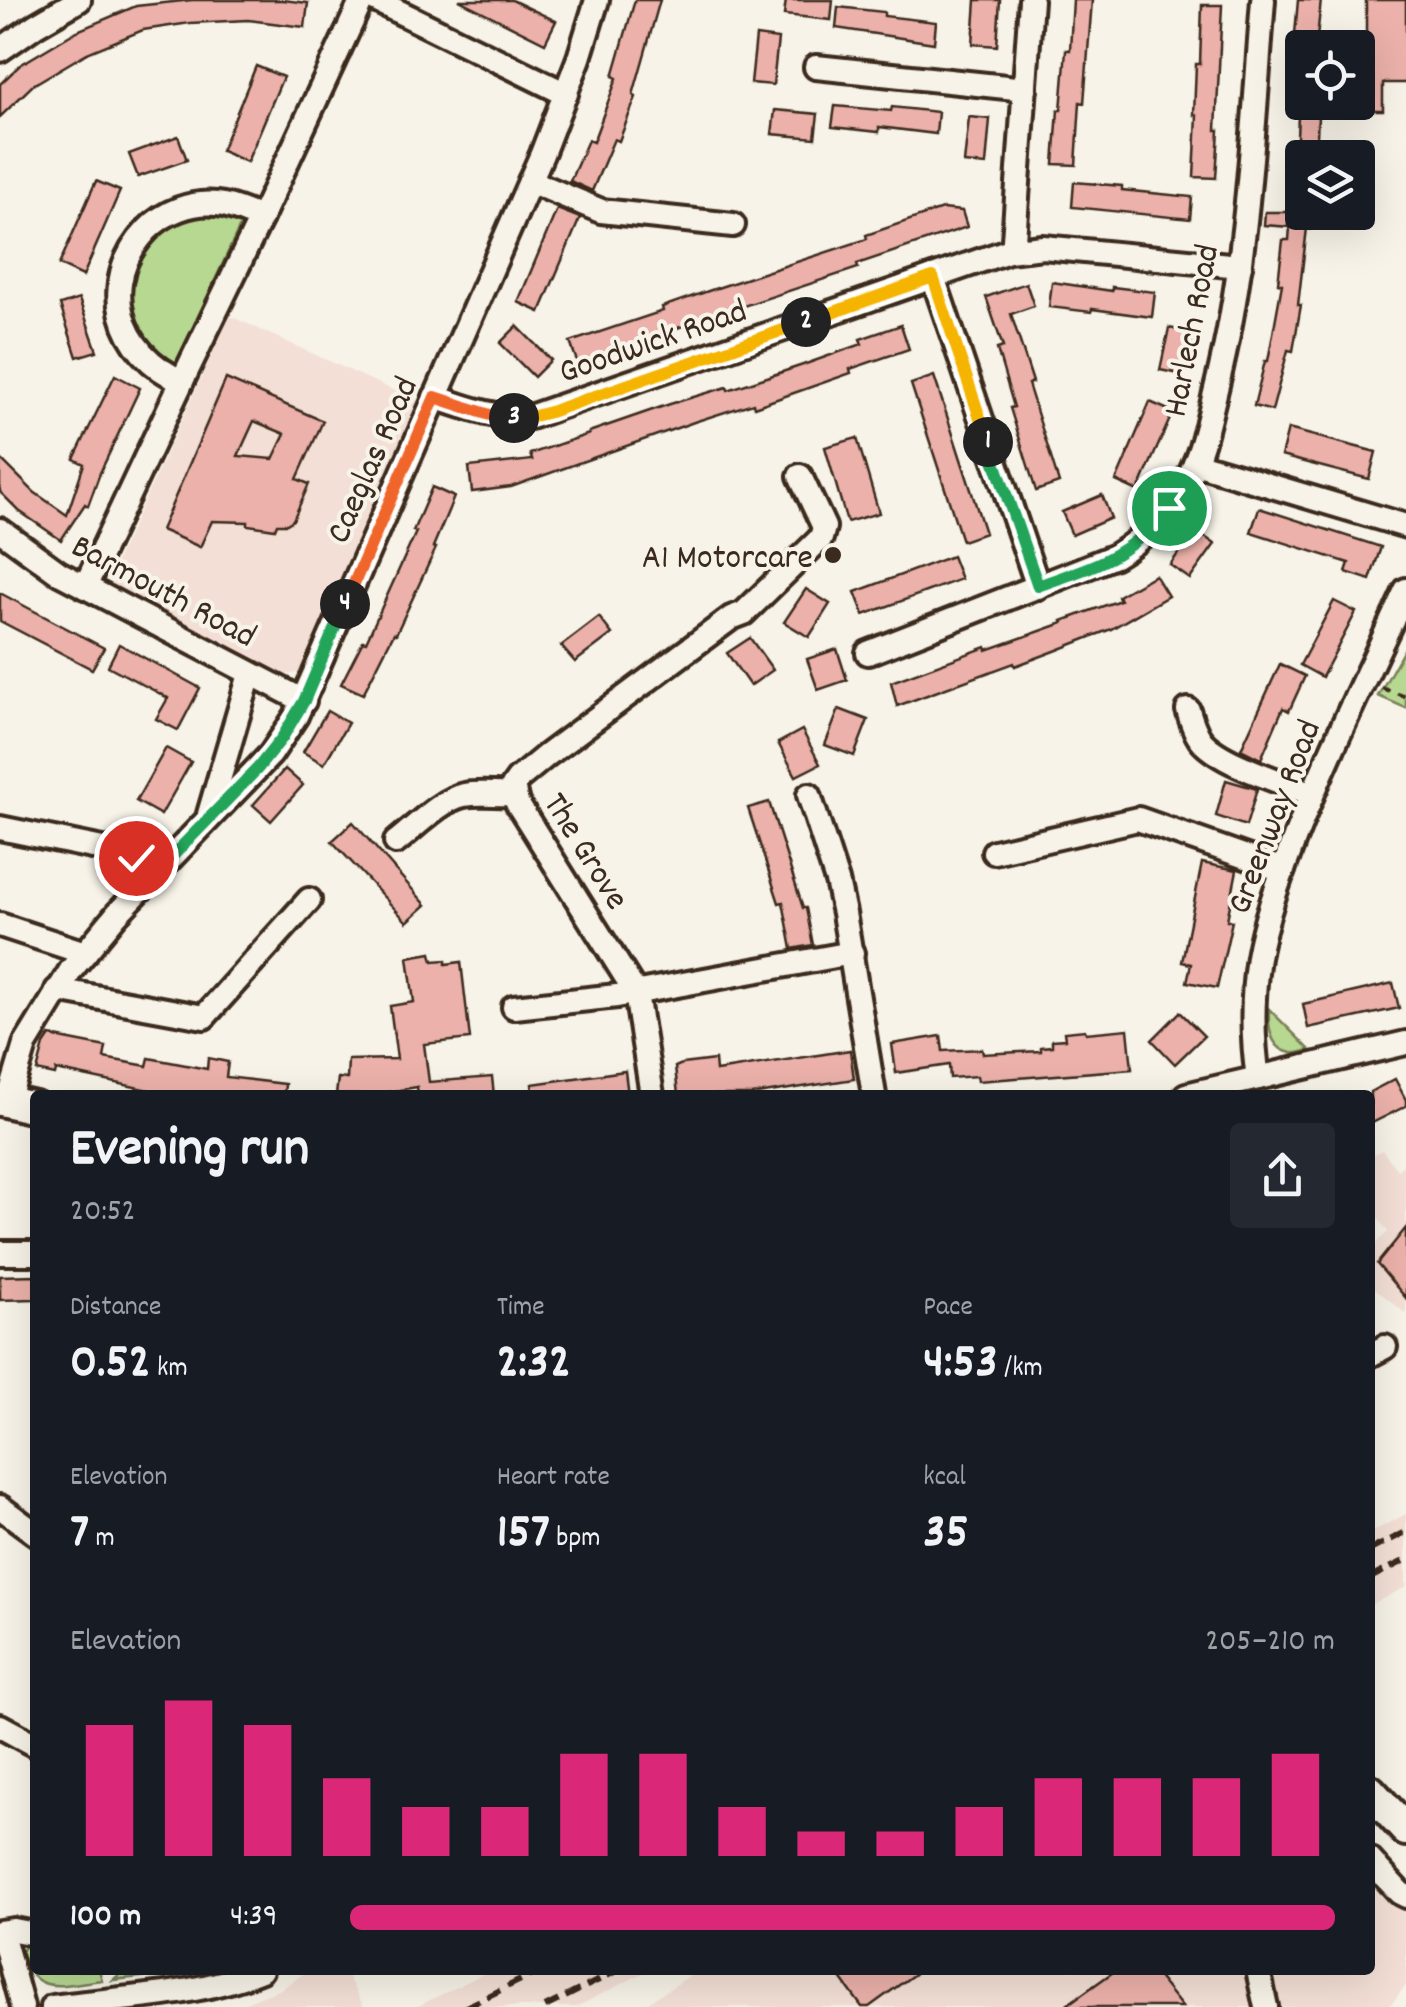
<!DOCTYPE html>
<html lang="en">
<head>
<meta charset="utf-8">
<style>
  :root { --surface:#171b24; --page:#242831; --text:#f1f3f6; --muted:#9ea1a6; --accent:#db2777 }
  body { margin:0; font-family:Dekko,sans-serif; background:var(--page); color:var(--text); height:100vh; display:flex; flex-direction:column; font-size:38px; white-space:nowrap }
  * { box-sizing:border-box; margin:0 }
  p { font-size:32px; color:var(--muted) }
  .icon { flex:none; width:55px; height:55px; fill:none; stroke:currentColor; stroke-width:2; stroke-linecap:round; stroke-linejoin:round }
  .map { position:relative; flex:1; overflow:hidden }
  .side { position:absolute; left:30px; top:1090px; width:1345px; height:885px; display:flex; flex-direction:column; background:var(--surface); border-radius:10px; box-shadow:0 10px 40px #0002 }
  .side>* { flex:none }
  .tools { position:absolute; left:1285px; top:30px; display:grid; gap:20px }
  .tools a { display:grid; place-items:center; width:90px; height:90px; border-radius:10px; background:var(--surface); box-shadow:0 10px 40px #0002; font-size:50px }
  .pin { position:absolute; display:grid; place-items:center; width:85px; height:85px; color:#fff; margin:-42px; border:5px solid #fff; border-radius:50%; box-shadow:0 2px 10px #0007 }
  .km { position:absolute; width:50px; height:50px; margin:-25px; border-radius:50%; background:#222; color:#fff; font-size:28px; line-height:50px; text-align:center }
  .round { display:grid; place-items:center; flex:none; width:105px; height:105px; border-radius:10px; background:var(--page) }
  .head { display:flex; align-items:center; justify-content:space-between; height:170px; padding:0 40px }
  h1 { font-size:55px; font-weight:700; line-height:75px }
  .stats { display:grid; grid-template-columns:repeat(3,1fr); gap:15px; height:170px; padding:10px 40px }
  .stats div { display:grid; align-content:center }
  .stats b { font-size:50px; font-weight:700 }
  .stats small { font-size:28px; font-weight:400 }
  .stats p { font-size:28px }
  .chart { height:280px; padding:20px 40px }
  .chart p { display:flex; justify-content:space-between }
  .chart svg { width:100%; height:180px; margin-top:10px; stroke:var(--accent); stroke-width:6 }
  ul { padding:0 40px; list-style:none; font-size:32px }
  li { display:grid; grid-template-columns:160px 120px 1fr; align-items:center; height:75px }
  li i { height:25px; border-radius:12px; background:var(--accent) }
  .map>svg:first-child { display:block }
  .built { fill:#f3dfd5 }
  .green { fill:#b7d891; stroke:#798158; stroke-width:2.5 }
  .building { fill:#ebb1aa; stroke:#3b2a1e; stroke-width:2.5; fill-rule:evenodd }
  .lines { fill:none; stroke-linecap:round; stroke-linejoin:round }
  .minor-casing { stroke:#3b2a1e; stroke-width:30 }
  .major-casing { stroke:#3b2a1e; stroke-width:38 }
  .path { stroke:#3b2a1e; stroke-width:4; stroke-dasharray:8 8; stroke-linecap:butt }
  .minor { stroke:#f7f3e8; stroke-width:22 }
  .major { stroke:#f7f3e8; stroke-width:30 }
  .rail { stroke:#3b2a1e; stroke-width:6; stroke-dasharray:15 8; stroke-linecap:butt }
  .split-1-casing { stroke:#fff; stroke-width:20 }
  .split-2-casing { stroke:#fff; stroke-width:20 }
  .split-3-casing { stroke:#fff; stroke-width:20 }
  .split-4-casing { stroke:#fff; stroke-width:20 }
  .split-5-casing { stroke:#fff; stroke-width:20 }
  .split-1 { stroke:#22a559; stroke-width:12 }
  .split-2 { stroke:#f5b400; stroke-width:12 }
  .split-3 { stroke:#f5b400; stroke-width:12 }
  .split-4 { stroke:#f0652b; stroke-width:12 }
  .split-5 { stroke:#22a559; stroke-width:12 }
  .poi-dot { fill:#3b2a1e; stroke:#f7f3e8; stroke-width:4 }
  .labels { text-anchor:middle; stroke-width:8; stroke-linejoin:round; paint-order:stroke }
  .street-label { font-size:35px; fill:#3b2a1e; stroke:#f7f3e8 }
  .poi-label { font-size:35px; fill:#3b2a1e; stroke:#f7f3e8; text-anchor:end }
</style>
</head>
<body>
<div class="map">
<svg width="1406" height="2007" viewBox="0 0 1406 2007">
  <rect width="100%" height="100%" fill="#f7f3e8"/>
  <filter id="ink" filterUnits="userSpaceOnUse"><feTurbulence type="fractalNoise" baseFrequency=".01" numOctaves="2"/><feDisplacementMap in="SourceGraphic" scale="20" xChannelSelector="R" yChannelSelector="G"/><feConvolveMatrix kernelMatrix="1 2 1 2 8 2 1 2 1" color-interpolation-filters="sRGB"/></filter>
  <g filter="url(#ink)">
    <g class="built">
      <polygon points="230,316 417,401 299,673 284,675 113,588 113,568"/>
      <polygon points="1382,1150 1397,1170 1406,1163 1406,1314 1370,1284 1370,1249 1388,1232 1370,1207 1370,1156"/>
      <polygon points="1406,1514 1406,1587 1370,1605 1370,1533"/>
      <polygon points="1370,1873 1406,1912 1406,1985 1389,2007 641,2007 699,1970 1370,1970"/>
      <polygon points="309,1970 344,1970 364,2007 235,2007 281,1989"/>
      <polygon points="491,1970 649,1970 576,2007 416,2007"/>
    </g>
    <g class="green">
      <path d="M 212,216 L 241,224 L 176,364 C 98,322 125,220 212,216 Z"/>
      <polygon points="1406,646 1406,708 1378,696"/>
      <path d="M 1269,1009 L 1310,1050 C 1304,1051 1298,1054 1292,1053 C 1270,1050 1268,1026 1269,1009 Z"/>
      <path d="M 30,1943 L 35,1943 L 35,1970 L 99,1970 L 102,1980 C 64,1984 33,1999 21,1951 Z"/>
      <polygon points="136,1970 204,1970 113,1980 122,1972 135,1972"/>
    </g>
    <g class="building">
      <polygon points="192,0 283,0 308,3 305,27 248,20 190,23 143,30 87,53 33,85 0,117 0,84 20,65 77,31 136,6"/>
      <polygon points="459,0 512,0 556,21 545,43"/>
      <polygon points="635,0 660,0 633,95 636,97 619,141 614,139 592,191 570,181 588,140 593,142 617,78 613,76"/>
      <polygon points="786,0 833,0 831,20 784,15"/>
      <polygon points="976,0 1000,0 997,46 973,44"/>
      <polygon points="1073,0 1092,0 1084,103 1080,102 1076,165 1054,164 1058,110 1061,110 1066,50 1070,50"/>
      <polygon points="1298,0 1321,0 1316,48 1297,48 1298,34 1295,34"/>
      <polygon points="1366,0 1406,0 1406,83 1383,83 1383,110 1359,110 1360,55 1366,55"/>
      <polygon points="1202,5 1222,5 1216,130 1219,130 1216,178 1194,177 1197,115 1194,115 1196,64 1200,64"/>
      <polygon points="838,7 884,12 884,16 936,22 934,43 836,28"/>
      <polygon points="756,36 778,39 773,85 751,83"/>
      <polygon points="256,66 283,77 247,162 221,151"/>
      <polygon points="835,106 891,111 892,107 938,112 936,134 879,127 879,132 832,127"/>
      <polygon points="775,110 818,114 815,138 772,134"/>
      <polygon points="1298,115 1318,116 1316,158 1296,158"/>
      <polygon points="969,117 990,119 986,165 964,163"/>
      <polygon points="178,136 187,160 138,177 129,154"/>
      <polygon points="96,181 120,191 83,276 59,265"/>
      <polygon points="1074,182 1122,186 1122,190 1192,197 1190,219 1072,207"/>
      <polygon points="557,209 580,218 540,312 518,302"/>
      <polygon points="942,209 962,211 967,227 857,264 858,268 659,334 660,337 640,344 584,364 578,364 570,342 663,311 662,307 714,289 867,239 866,235"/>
      <polygon points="1265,212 1311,212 1310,229 1307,228 1298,305 1301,305 1293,351 1288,350 1272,411 1254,406 1265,361 1268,361 1282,284 1278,283 1283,240 1289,240 1290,227 1264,225"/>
      <polygon points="1052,282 1112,291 1112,287 1155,292 1152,317 1092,309 1091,312 1049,307"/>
      <polygon points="1026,283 1034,306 1011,314 1033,382 1028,384 1059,483 1036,491 1010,408 1014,407 997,349 1003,347 986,297"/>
      <polygon points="79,299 97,351 77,357 60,305"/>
      <polygon points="901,325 909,349 850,369 851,373 754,407 753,403 694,422 511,487 472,492 469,467 532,460 530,454 589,434 589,432 670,404 727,387 728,390 803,365 862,344 860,339"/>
      <polygon points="517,326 551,360 534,377 500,343"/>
      <polygon points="1169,328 1194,333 1184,375 1160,370"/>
      <polygon points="115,375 140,388 100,473 88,506 85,504 61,540 19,511 0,492 0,458 34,492 67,515 84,464 74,459"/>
      <polygon points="934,376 985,533 962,541 911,384"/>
      <path d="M 226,379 L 323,421 L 297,479 L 309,484 L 293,520 L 287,524 L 277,524 L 275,529 L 248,525 L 248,522 L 212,521 L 200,547 L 161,530 ZM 254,421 L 285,434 L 273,459 L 238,456 Z"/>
      <polygon points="1150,402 1173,412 1138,491 1116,481"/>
      <polygon points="1288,429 1376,452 1369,479 1281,456"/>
      <polygon points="857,438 879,513 847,522 825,447"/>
      <polygon points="432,487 454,497 433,547 436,548 396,634 394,633 363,694 341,684 363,641 366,642 416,532 413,531"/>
      <polygon points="1102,495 1111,518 1072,535 1062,512"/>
      <polygon points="1259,508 1381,547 1370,580 1346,572 1349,563 1251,532"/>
      <polygon points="1195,530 1215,544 1190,579 1170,565"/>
      <polygon points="952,556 961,579 864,615 855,592"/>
      <polygon points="1155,575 1168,596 1111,629 1055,651 1015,666 1014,663 897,706 891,682 986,647 987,650 1063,623 1062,621 1120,600 1118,596"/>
      <polygon points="806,589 830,604 809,637 784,622"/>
      <polygon points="0,593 104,648 92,669 0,621"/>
      <polygon points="1334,601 1356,612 1322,677 1300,665"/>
      <polygon points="599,617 612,634 575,662 561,646"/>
      <polygon points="750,638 773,670 750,686 727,653"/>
      <polygon points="119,644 200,688 178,730 156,719 168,698 108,666"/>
      <polygon points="837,649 847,680 818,690 807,659"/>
      <polygon points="1280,664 1305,676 1289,711 1283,708 1261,759 1241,749"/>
      <polygon points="839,709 868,720 854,756 825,745"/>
      <polygon points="327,711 348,723 324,764 303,752"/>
      <polygon points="802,730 820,764 796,776 778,743"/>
      <polygon points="166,748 191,762 161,815 136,801"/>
      <polygon points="285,769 303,785 271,821 253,805"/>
      <polygon points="1226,780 1257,789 1246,826 1216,816"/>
      <polygon points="769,802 803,908 806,908 813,945 792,949 783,902 779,903 748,808"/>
      <polygon points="353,822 426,905 407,922 332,841"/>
      <polygon points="1202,863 1237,870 1227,920 1232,921 1217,988 1187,982 1191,964 1182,962"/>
      <polygon points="431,953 433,961 446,960 446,964 461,962 470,1039 424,1044 429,1082 492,1077 494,1095 418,1095 417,1087 388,1092 388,1095 336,1095 338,1078 347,1079 348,1060 397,1059 390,1006 414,1002 408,957"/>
      <polygon points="1393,983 1399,1008 1308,1028 1303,1004"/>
      <polygon points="1180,1012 1204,1036 1175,1064 1152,1040"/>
      <polygon points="1128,1029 1132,1069 978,1081 977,1076 950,1078 949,1065 896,1073 892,1044 941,1036 943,1051 982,1049 983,1054 1041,1051 1041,1047 1052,1046 1052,1040 1065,1039 1064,1032 1085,1030 1086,1033"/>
      <polygon points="50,1036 106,1047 104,1058 147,1066 149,1058 207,1069 208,1058 228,1062 226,1077 285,1084 284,1095 172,1095 56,1070 55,1075 37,1071 44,1045"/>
      <polygon points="850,1050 854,1079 751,1095 678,1095 675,1067 682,1064 715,1060 716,1071"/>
      <polygon points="625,1071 628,1095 533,1095 532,1084"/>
      <polygon points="1395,1079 1406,1100 1406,1106 1370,1124 1370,1092"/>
      <polygon points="1406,1228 1406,1298 1377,1264"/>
      <polygon points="35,1275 35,1299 0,1300 0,1276"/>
      <polygon points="835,1970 920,1970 869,2007 862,2007"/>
      <polygon points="1116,1970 1152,1970 1182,2007 1064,2007"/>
    </g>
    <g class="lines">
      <defs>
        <g id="minor">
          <polyline points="375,0 566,94"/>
          <polyline points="0,50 36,25 79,0"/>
          <polyline points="816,67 1025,89"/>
          <polyline points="530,181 601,211 733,225"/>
          <polyline points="1016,249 1014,240 1031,0"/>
          <polyline points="933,277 1038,587"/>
          <polyline points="182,381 261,218"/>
          <path d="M 435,397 C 467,408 496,419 530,417 L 1008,251 L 1043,247 L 1240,266"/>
          <polyline points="1195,463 1406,526"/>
          <polyline points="0,530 59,573 304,701"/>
          <path d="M 85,587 L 182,381 C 118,354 97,282 147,230 C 164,212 192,201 217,204 C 232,205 247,213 261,218 L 362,0"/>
          <path d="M 868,653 L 1115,556 C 1145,538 1171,511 1187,480 C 1203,451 1209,417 1217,385 C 1248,260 1253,129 1263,0"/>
          <path d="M 1188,710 C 1191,720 1194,730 1200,739 C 1218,763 1283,782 1312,794"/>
          <polyline points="809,795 837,881 844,913 874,1095"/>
          <polyline points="209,814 250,674"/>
          <polyline points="0,828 127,854 136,858 155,874"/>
          <path d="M 396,842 C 414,828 442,799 464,795 C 480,792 497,795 513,794"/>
          <polyline points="994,852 1138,819 1283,870"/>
          <polyline points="0,925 85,953"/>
          <polyline points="57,990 204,1017 309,900"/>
          <polyline points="514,1007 617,996 852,953"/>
          <path d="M 1258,1078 C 1252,1038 1252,997 1258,957 C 1265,917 1280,878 1294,840 C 1327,755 1368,673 1406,590"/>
          <polyline points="652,1095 636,993 517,803 513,786 518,779 547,755 731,618 744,613 821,538 824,527 800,476"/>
          <polyline points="1186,1095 1406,1043"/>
          <polyline points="8,1102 25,1045 71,970 117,914 271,754 296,716 542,154 579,58 597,0"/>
          <polyline points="0,1253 35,1253"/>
          <polyline points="1370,1355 1385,1347"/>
          <polyline points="0,1507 35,1533"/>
          <polyline points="0,1726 35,1745"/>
          <polyline points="1370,1860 1400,1893 1406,1896"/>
          <polyline points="0,1932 14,1930 35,1934"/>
          <polyline points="0,1933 5,1944 22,2007"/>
          <polyline points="1258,1970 1266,2007"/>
          <path d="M 52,2007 C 122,1997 195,1997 261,1970"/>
        </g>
        <g id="major">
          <polyline points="0,1100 35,1108"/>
          <polyline points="1370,1791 1406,1830"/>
        </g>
      </defs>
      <use href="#minor" class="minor-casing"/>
      <use href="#major" class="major-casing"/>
      <polyline class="path" points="1382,688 1406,697"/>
      <use href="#minor" class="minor"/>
      <use href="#major" class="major"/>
      <g class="rail">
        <polyline points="1370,1550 1406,1532"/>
        <polyline points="1370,1578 1406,1560"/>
        <polyline points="466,2007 541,1970"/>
        <polyline points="545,2007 619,1970"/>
      </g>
    </g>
  </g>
  <g class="lines" filter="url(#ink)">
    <defs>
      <path id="split-1" d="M 988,442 L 1038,586 C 1096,565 1127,558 1169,508"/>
      <polyline id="split-2" points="806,322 933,277 988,442"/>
      <polyline id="split-3" points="514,418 530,417 550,412 806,322"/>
      <polyline id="split-4" points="345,604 435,397 490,415 514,418"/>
      <polyline id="split-5" points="136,858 155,874 258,768 282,738 304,701 345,604"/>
    </defs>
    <use href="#split-1" class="split-1-casing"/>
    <use href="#split-2" class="split-2-casing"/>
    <use href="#split-3" class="split-3-casing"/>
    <use href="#split-4" class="split-4-casing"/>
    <use href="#split-5" class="split-5-casing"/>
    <use href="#split-1" class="split-1"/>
    <use href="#split-2" class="split-2"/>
    <use href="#split-3" class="split-3"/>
    <use href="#split-4" class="split-4"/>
    <use href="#split-5" class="split-5"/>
  </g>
  <circle class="poi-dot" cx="833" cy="555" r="10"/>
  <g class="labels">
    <g class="street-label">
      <text transform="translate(1189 330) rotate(-79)" y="12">Harlech Road</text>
      <text transform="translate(652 339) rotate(-19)" y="12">Goodwick Road</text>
      <text transform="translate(370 459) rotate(-66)" y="12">Caeglas Road</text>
      <text transform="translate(165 589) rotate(28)" y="12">Barmouth Road</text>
      <text transform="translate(1272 816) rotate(-69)" y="12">Greenway Road</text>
      <text transform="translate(588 850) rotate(58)" y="12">The Grove</text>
    </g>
    <g class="poi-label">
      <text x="813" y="567">A1 Motorcare</text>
    </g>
  </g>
</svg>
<div class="tools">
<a><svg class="icon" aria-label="locate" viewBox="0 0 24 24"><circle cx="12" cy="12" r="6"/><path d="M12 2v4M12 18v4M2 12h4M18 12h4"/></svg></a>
<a><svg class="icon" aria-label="layers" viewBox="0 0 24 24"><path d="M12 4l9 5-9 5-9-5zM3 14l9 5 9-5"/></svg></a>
</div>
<div class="pin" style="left:1169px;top:508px;background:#1e9e55"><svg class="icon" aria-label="arrive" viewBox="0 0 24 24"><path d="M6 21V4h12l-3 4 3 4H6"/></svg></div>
<div class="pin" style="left:136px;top:858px;background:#d93025"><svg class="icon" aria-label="check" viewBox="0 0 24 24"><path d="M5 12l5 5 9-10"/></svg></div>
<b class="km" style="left:988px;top:442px">1</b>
<b class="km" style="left:806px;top:322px">2</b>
<b class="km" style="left:514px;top:418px">3</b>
<b class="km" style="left:345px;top:604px">4</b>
<section class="side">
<div class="head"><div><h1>Evening run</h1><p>20:52</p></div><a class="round"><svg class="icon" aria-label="share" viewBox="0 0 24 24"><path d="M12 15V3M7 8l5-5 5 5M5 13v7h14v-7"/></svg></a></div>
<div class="stats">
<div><p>Distance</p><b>0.52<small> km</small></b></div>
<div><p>Time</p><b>2:32</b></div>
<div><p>Pace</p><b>4:53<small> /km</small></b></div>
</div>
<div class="stats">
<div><p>Elevation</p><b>7<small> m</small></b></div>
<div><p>Heart rate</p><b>157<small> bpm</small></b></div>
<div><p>kcal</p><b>35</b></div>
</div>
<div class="chart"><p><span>Elevation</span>205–210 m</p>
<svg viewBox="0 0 160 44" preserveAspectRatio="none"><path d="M5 44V12M15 44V6M25 44V12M35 44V25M45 44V32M55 44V32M65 44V19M75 44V19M85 44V32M95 44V38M105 44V38M115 44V32M125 44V25M135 44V25M145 44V25M155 44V19"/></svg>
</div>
<ul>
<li><b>100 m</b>4:39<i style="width:100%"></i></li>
</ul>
</section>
</div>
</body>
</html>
